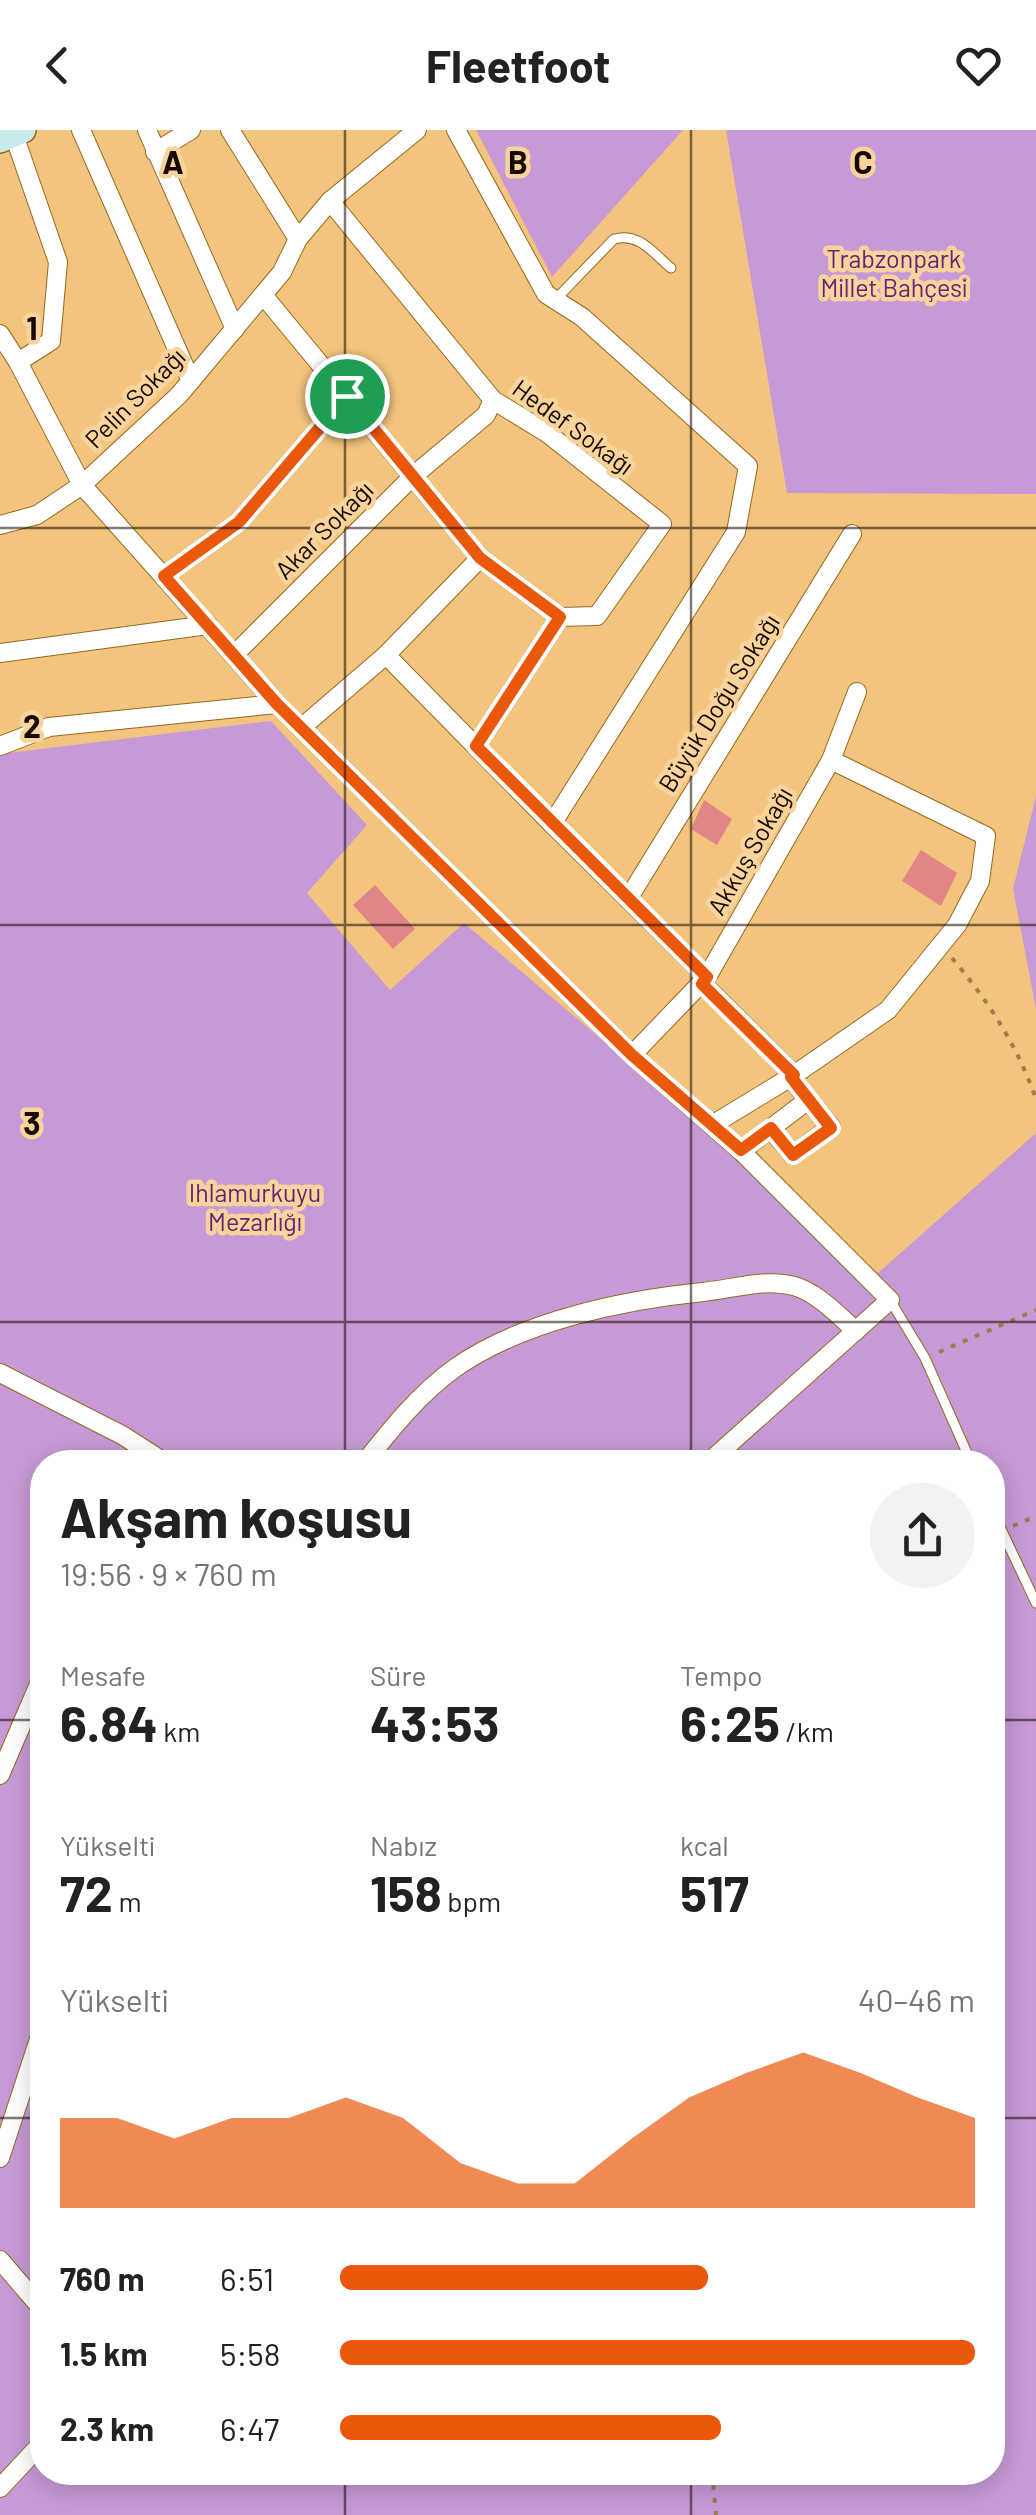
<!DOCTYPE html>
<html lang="tr">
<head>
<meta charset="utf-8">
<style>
  :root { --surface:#fff; --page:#f2f2f2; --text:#222; --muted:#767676; --accent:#ea580c }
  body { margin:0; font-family:Barlow,sans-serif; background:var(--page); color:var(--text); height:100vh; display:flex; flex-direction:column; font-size:38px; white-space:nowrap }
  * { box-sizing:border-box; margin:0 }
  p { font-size:32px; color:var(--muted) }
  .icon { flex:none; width:55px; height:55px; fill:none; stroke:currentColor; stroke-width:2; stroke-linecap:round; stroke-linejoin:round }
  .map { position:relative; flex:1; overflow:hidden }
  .drawer { position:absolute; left:30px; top:1320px; width:975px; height:1035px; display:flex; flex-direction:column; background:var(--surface); border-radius:40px; box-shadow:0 5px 25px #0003 }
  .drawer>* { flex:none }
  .pin { position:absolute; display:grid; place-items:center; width:85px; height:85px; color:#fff; margin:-42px; border:5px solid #fff; border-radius:50%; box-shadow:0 2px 10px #0007 }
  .round { display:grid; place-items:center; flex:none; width:105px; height:105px; border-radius:52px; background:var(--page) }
  .overview { display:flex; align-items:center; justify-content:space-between; height:170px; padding:0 30px }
  h1 { font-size:55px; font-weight:700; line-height:75px }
  .figures { display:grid; grid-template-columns:repeat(3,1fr); gap:15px; height:170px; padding:10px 30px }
  .figures div { display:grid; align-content:center }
  .figures b { font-size:50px; font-weight:700 }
  .figures small { font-size:28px; font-weight:400 }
  .figures p { font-size:28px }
  .chart { height:280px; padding:20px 30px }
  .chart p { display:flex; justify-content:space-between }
  .chart svg { width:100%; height:180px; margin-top:10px; fill:var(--accent); opacity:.7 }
  ul { padding:0 30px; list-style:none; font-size:32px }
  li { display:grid; grid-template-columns:160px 120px 1fr; align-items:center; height:75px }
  li i { height:25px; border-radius:12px; background:var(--accent) }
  header { display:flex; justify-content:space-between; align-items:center; height:130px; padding:0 30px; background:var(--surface); font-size:45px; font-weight:700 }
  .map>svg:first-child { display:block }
  .green { fill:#c79ad7; fill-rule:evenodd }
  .building { fill:#e08689 }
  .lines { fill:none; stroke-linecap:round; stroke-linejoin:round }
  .lane-casing { stroke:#936a1f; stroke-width:11 }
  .street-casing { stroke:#936a1f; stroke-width:20 }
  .secondary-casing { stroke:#936a1f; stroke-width:28 }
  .path { stroke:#9e7d4e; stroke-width:4; stroke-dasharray:5 8; stroke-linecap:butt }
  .lane { stroke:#fff; stroke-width:9 }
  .street { stroke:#fff; stroke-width:18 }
  .secondary { stroke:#c9eaeb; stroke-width:25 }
  .route-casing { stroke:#fff; stroke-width:20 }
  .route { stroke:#ea580c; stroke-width:12 }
  .grid { fill:none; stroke:#160a00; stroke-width:2.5; stroke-opacity:0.55 }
  .labels { text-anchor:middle; stroke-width:9; stroke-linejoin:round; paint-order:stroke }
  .park-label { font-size:25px; fill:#622474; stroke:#f8d39c }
  .street-label { font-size:25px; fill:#160a00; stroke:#f8d39c }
  .grid-label { font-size:32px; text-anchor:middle; font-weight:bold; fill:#160a00; stroke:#f8d39c; stroke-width:9; stroke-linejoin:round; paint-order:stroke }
</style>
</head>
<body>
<header><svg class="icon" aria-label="back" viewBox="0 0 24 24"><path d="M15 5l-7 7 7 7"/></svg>Fleetfoot<svg class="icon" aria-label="heart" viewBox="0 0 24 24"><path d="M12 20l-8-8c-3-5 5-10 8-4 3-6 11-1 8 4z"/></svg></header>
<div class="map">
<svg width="1036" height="2385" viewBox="0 0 1036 2385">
  <rect width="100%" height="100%" fill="#f2c47e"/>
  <g class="green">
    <polygon points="476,0 683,0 552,147"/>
    <polygon points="726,0 1036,0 1036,364 787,363"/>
    <path d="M 271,591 L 367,695 L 307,763 L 390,860 L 464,793 L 878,1143 L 1036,1003 L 1036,2385 L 0,2385 L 0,624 ZM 42,1332 L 992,1332 L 992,2342 L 42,2342 Z"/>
    <polygon points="1036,666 1036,879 1013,759"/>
  </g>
  <g class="building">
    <polygon points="704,670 732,689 717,715 691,699"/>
    <polygon points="921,720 957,743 941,776 902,751"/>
    <polygon points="375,755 415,799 393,819 353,775"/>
  </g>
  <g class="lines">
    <defs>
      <g id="lane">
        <path d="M 556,169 L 614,109 C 639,102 653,123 671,138"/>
        <polyline points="890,1170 925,1228 971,1332"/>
        <polyline points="992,1380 1036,1473"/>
      </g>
      <g id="street">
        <polyline points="81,0 191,251"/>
        <polyline points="147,0 235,199"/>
        <polyline points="230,0 298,109"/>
        <polyline points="417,0 330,71 298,109 282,142 179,265 82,355 277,574 632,925 741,1021 890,1170 709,1332"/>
        <polyline points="14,5 58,132 51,211 18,232"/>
        <polyline points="155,22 191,0"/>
        <polyline points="330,71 493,270 547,303 662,394 597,486 560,487 476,616"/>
        <polyline points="263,165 480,428 386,525 552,694 736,402 748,336 582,187 546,164 456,0"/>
        <polyline points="0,204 18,232 82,355 37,385 0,395"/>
        <polyline points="480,428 560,487"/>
        <polyline points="164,446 239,392 347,266"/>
        <polyline points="0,523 208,495"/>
        <polyline points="234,525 413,346 486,285 493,270"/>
        <polyline points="301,598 386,525"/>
        <polyline points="0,616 49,597 277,574"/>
        <polyline points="552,694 707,847"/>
        <polyline points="628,769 852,404"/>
        <polyline points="702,853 794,945"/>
        <polyline points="632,925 707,847 831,630 857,562"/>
        <polyline points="712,995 791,947 888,880 957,795 980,751 986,706 831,630"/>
        <polyline points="771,999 793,1025 831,997 808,970"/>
        <polyline points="741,1021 808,970 791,947"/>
        <polyline points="0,1243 122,1305 164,1332"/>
        <path d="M 365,1332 C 392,1298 419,1264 455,1238 C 522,1191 623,1170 703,1162 C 733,1159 765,1148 794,1156 C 818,1163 838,1185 856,1201"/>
        <polyline points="0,1645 42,1547"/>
        <polyline points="0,2028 42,1900"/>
        <polyline points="0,2130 42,2179"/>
        <polyline points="0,2358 42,2313"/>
      </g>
      <polyline id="secondary" points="0,10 23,0"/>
    </defs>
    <use href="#lane" class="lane-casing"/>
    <use href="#street" class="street-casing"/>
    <use href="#secondary" class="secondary-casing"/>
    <g class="path">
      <path d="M 952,828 C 989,872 1017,915 1036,969"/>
      <polyline points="939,1222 1036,1180"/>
      <polyline points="1013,1396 1036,1386"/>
      <polyline points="712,2342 716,2385"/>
    </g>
    <use href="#lane" class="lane"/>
    <use href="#street" class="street"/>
    <use href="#secondary" class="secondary"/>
  </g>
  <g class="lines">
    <defs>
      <polygon id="route" points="347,266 480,428 560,487 476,616 707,847 702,854 794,945 791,947 831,998 793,1025 771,998 741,1020 632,925 277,574 164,446 239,392"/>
    </defs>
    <use href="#route" class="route-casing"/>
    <use href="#route" class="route"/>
  </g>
  <path class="grid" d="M 345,0 L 345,1332M 691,0 L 691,1332M 0,398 L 1036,398M 0,795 L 1036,795M 0,1192 L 1036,1192M 0,1590 L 42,1590M 992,1590 L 1036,1590M 0,1988 L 42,1988M 992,1988 L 1036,1988M 345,2342 L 345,2385M 691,2342 L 691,2385"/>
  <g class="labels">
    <g class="park-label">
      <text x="894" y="138">Trabzonpark<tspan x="894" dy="29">Millet Bahçesi</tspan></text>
      <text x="255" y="1072">Ihlamurkuyu<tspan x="255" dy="29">Mezarlığı</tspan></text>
    </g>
    <g class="street-label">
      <text transform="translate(135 268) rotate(-45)" y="9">Pelin Sokağı</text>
      <text transform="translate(573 297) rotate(36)" y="9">Hedef Sokağı</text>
      <text transform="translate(324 400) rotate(-45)" y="9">Akar Sokağı</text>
      <text transform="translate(719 573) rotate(-58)" y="9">Büyük Doğu Sokağı</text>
      <text transform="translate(750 721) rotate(-60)" y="9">Akkuş Sokağı</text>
    </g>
  </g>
  <g class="grid-label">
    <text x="173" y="44">A</text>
    <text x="518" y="44">B</text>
    <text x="863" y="44">C</text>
    <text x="32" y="210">1</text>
    <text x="32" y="608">2</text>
    <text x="32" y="1005">3</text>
  </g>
</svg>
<div class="pin" style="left:347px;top:266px;background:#1e9e55"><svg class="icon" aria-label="arrive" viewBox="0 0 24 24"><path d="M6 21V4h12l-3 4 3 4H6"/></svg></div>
<section class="drawer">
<div class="overview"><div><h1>Akşam koşusu</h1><p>19:56 · 9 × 760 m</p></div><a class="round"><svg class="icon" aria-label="share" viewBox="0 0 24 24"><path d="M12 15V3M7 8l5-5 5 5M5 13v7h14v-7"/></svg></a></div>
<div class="figures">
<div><p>Mesafe</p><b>6.84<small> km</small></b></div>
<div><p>Süre</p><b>43:53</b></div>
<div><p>Tempo</p><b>6:25<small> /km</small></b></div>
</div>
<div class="figures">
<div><p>Yükselti</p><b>72<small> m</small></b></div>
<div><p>Nabız</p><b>158<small> bpm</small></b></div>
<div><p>kcal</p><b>517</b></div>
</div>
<div class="chart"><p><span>Yükselti</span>40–46 m</p>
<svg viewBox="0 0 160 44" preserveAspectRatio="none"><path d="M0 44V22L10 22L20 27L30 22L40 22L50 17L60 22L70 33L80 38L90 38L100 27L110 17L120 11L130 6L140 11L150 17L160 22V44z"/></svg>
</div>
<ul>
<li><b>760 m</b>6:51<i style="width:58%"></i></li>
<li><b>1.5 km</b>5:58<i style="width:100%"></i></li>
<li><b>2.3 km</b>6:47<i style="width:60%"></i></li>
</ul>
</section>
</div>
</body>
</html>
